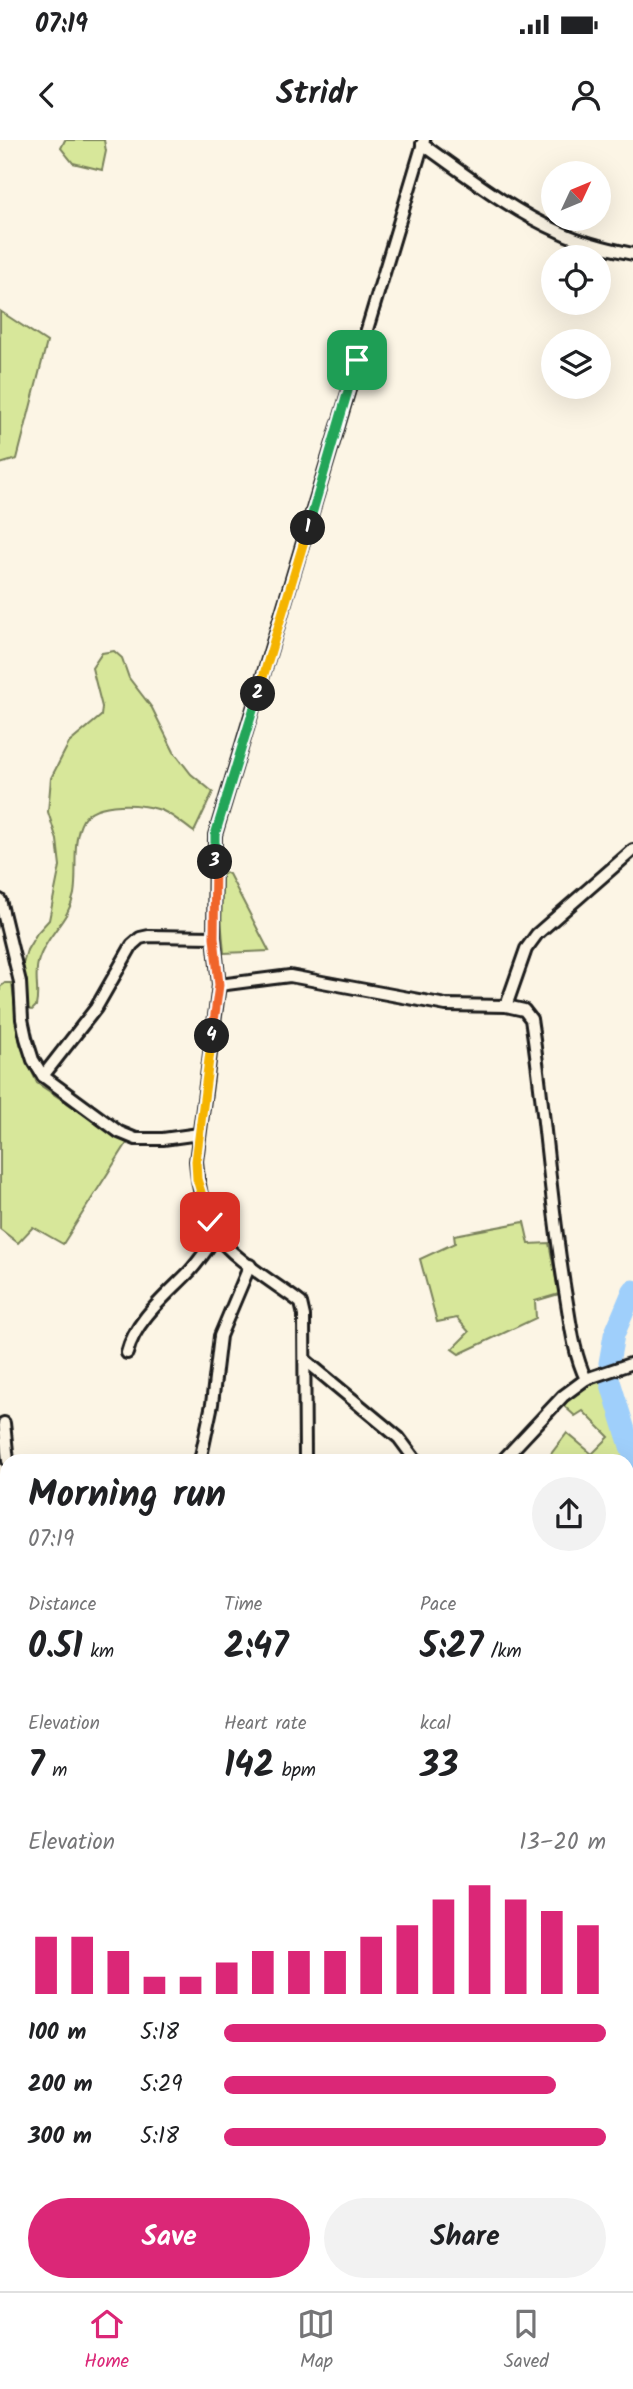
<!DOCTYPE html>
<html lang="en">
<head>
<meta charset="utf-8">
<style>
  :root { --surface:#fff; --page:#f2f2f2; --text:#202124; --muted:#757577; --line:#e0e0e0; --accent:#db2777 }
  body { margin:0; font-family:Kalam,sans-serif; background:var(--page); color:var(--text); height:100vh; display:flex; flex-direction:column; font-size:26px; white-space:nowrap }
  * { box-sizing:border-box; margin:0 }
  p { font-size:23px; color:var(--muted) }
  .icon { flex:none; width:38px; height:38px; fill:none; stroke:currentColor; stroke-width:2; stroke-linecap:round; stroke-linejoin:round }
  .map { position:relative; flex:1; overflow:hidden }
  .panel { position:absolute; left:0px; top:1314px; width:634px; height:838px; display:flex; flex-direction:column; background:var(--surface); border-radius:21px 21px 0 0; box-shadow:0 7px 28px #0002 }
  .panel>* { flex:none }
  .needle { width:46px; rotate:46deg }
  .tools { position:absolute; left:541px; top:21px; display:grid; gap:14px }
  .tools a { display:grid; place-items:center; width:70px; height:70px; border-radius:50%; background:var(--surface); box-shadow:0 7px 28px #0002; font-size:35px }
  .pin { position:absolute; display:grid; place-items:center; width:60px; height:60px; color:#fff; margin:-30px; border-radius:14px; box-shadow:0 4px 10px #0006 }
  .km { position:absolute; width:35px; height:35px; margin:-18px; border-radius:50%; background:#222; color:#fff; font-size:19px; line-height:35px; text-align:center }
  .round { display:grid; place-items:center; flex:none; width:74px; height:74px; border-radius:37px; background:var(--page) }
  .head { display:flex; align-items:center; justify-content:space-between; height:119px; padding:0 28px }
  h1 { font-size:38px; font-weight:700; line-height:52px }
  .metrics { display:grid; grid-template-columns:repeat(3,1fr); gap:10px; height:119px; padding:7px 28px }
  .metrics div { display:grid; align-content:center }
  .metrics b { font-size:35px; font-weight:700 }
  .metrics small { font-size:19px; font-weight:400 }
  .metrics p { font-size:19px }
  .chart { height:196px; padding:14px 28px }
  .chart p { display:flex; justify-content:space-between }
  .chart svg { width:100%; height:126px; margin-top:7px; stroke:var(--accent); stroke-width:6 }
  .button { display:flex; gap:14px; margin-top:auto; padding:14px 28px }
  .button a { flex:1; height:80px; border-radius:42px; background:var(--accent); color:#fff; font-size:28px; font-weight:700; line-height:80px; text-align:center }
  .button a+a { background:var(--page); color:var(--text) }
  ul { padding:0 28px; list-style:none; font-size:23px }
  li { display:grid; grid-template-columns:112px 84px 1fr; align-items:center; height:52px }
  li i { height:18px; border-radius:9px; background:var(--accent) }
  .status { display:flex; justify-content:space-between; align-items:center; height:49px; padding:0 35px; background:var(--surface); direction:ltr }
  .status svg { height:19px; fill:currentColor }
  header { display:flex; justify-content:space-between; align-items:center; height:91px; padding:0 28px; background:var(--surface); font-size:32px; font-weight:700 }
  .dock { display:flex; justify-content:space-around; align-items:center; height:98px; border-top:2px solid var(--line); background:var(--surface); font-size:19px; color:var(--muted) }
  .dock a { display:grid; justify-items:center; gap:4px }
  .dock .selected { color:var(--accent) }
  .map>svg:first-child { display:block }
  .green { fill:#d7e79a; stroke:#7a825b; stroke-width:2 }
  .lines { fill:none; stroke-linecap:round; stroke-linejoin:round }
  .river { stroke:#9fcffb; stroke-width:21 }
  .street-casing { stroke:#1c1c1c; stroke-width:16 }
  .street { stroke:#fcf5e5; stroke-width:10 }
  .split-1-casing { stroke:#fff; stroke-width:14 }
  .split-2-casing { stroke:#fff; stroke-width:14 }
  .split-3-casing { stroke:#fff; stroke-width:14 }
  .split-4-casing { stroke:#fff; stroke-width:14 }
  .split-5-casing { stroke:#fff; stroke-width:14 }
  .split-1 { stroke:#22a559; stroke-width:9 }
  .split-2 { stroke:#f5b400; stroke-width:9 }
  .split-3 { stroke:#22a559; stroke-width:9 }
  .split-4 { stroke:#f0652b; stroke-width:9 }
  .split-5 { stroke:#f5b400; stroke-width:9 }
</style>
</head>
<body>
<div class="status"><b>07:19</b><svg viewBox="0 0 49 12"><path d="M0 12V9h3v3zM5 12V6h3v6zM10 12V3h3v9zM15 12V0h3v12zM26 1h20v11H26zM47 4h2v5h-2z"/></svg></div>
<header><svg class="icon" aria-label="back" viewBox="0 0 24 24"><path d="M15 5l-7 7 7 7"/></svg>Stridr<svg class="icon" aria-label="person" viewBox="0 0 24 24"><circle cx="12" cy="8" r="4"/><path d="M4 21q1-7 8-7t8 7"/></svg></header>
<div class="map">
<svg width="633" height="2151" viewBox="0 0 633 2151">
  <rect width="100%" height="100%" fill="#fcf5e5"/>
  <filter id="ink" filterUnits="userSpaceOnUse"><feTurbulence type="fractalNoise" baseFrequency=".0143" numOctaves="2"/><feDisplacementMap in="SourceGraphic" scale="14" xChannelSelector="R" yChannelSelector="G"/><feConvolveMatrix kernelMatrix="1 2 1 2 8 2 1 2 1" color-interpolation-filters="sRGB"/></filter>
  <g filter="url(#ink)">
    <g class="green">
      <polygon points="65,0 104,0 106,11 102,30 73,23 61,8"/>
      <polygon points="0,171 47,202 17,319 0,324"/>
      <path d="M 114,511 L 122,518 L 129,538 L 152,568 L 174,612 L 191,634 L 213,652 L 194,692 C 184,685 174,676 163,671 C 144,663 95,660 83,680 C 71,701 78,731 74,754 C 69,781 47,794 39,819 C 33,835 40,850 36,866 L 32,870 L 28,869 L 23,824 L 27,810 L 37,793 L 49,780 L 60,726 L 57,700 L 48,672 L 51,638 L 69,603 L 101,576 L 102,567 L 92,528 L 102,513 Z"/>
      <polygon points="225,732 229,734 269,811 224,813 221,778 222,736"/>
      <polygon points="5,843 12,843 20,904 37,943 127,1003 63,1104 33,1087 18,1103 0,1089 0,847"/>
      <polygon points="524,1082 529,1104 549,1103 559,1154 535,1161 536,1178 459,1214 452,1209 469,1192 457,1178 437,1182 420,1119 455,1103 454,1095"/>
      <polygon points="604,1238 626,1304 630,1323 627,1328 626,1321 554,1321 551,1314 567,1293 592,1314 609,1297 583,1271 575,1276 564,1266 570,1256"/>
    </g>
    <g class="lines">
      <g class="river">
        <polyline points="609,1223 614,1195 633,1150"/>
        <polyline points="609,1238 633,1316"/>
        <polyline points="626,1339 633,1332"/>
        <polyline points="626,1393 633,1405"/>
        <polyline points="626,2138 633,2130"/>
      </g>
      <defs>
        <g id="street">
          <path d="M 422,4 C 466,35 510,70 560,92 C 583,103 608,109 633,114"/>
          <polyline points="0,760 20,842 22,879 26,898 33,920 43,936 119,992 136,999 163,999 199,994"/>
          <path d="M 219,845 L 290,836 L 446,865 L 506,866 L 524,870 L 531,879 C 545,970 550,1061 565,1151 C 570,1179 573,1213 586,1239"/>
          <polyline points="506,866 526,809 537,794 633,710"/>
          <polyline points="43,936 96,868 132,805 140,798 149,796 214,797"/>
          <path d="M 127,1213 C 135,1180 167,1155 190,1131 C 200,1120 208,1108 216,1096"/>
          <polyline points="305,1220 399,1298 416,1321"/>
          <polyline points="4,1283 8,1321"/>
          <polyline points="200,1321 212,1264 220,1196 250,1125"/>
          <path d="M 305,1321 L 304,1176 L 301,1163 C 278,1145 230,1117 216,1094 C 203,1073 198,1045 196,1021 L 219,845 L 214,797 L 215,695 L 424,0"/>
          <polyline points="502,1321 563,1256 586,1239 633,1223"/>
          <polyline points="0,1399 7,1384"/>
          <polyline points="626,1469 633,1472"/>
          <polyline points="0,1523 7,1526"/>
          <polyline points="626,1642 633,1645"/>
          <polyline points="626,1661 633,1678"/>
          <polyline points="0,1985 7,1989"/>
          <polyline points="0,2033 7,2022"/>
          <polyline points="595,2146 603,2151"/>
          <polyline points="141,2151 141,2146"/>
          <polyline points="216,2151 221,2146"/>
        </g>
      </defs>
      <use href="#street" class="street-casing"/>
      <use href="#street" class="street"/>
    </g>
  </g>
  <g class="lines" filter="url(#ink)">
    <defs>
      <polyline id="split-1" points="308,388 357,220"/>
      <polyline id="split-2" points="258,554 308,388"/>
      <polyline id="split-3" points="215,722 215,695 258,554"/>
      <polyline id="split-4" points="212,896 219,845 214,797 215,722"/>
      <polyline id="split-5" points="210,1082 197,1039 196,1021 212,896"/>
    </defs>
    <use href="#split-1" class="split-1-casing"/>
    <use href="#split-2" class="split-2-casing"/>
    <use href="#split-3" class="split-3-casing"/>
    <use href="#split-4" class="split-4-casing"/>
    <use href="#split-5" class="split-5-casing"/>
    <use href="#split-1" class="split-1"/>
    <use href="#split-2" class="split-2"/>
    <use href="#split-3" class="split-3"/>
    <use href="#split-4" class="split-4"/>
    <use href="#split-5" class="split-5"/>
  </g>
</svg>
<div class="tools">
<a><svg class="needle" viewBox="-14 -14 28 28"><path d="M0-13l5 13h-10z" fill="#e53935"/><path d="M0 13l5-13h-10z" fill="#757577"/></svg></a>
<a><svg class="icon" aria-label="locate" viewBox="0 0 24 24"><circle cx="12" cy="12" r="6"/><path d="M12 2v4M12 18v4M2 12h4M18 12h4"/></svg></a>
<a><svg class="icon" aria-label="layers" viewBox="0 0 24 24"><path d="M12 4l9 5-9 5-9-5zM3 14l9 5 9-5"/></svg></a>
</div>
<div class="pin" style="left:357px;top:220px;background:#1e9e55"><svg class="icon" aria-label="arrive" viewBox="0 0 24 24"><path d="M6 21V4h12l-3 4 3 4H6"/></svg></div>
<div class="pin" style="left:210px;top:1082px;background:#d93025"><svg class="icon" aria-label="check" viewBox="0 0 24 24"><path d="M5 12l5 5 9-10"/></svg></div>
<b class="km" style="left:308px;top:388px">1</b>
<b class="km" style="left:258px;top:554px">2</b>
<b class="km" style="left:215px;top:722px">3</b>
<b class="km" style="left:212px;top:896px">4</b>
<section class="panel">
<div class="head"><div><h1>Morning run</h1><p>07:19</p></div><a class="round"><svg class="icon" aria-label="share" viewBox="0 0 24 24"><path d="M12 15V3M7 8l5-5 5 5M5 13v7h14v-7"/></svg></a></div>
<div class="metrics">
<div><p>Distance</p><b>0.51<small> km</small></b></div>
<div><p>Time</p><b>2:47</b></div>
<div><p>Pace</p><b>5:27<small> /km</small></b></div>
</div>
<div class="metrics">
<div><p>Elevation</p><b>7<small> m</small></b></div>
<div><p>Heart rate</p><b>142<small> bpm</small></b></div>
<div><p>kcal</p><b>33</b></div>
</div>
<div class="chart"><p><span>Elevation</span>13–20 m</p>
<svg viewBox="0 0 160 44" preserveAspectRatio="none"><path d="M5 44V24M15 44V24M25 44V29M35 44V38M45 44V38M55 44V33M65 44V29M75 44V29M85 44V29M95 44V24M105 44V20M115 44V11M125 44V6M135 44V11M145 44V15M155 44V20"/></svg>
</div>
<ul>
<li><b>100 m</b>5:18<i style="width:100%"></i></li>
<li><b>200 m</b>5:29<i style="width:87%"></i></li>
<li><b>300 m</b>5:18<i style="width:100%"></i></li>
</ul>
<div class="button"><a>Save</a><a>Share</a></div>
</section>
</div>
<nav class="dock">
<a class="selected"><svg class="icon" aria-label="home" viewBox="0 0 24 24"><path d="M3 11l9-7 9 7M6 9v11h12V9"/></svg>Home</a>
<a><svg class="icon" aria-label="map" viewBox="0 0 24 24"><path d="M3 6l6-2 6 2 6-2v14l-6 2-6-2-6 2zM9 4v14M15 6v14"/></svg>Map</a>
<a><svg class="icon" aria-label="saved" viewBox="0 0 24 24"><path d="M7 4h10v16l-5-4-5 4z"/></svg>Saved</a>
</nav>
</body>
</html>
